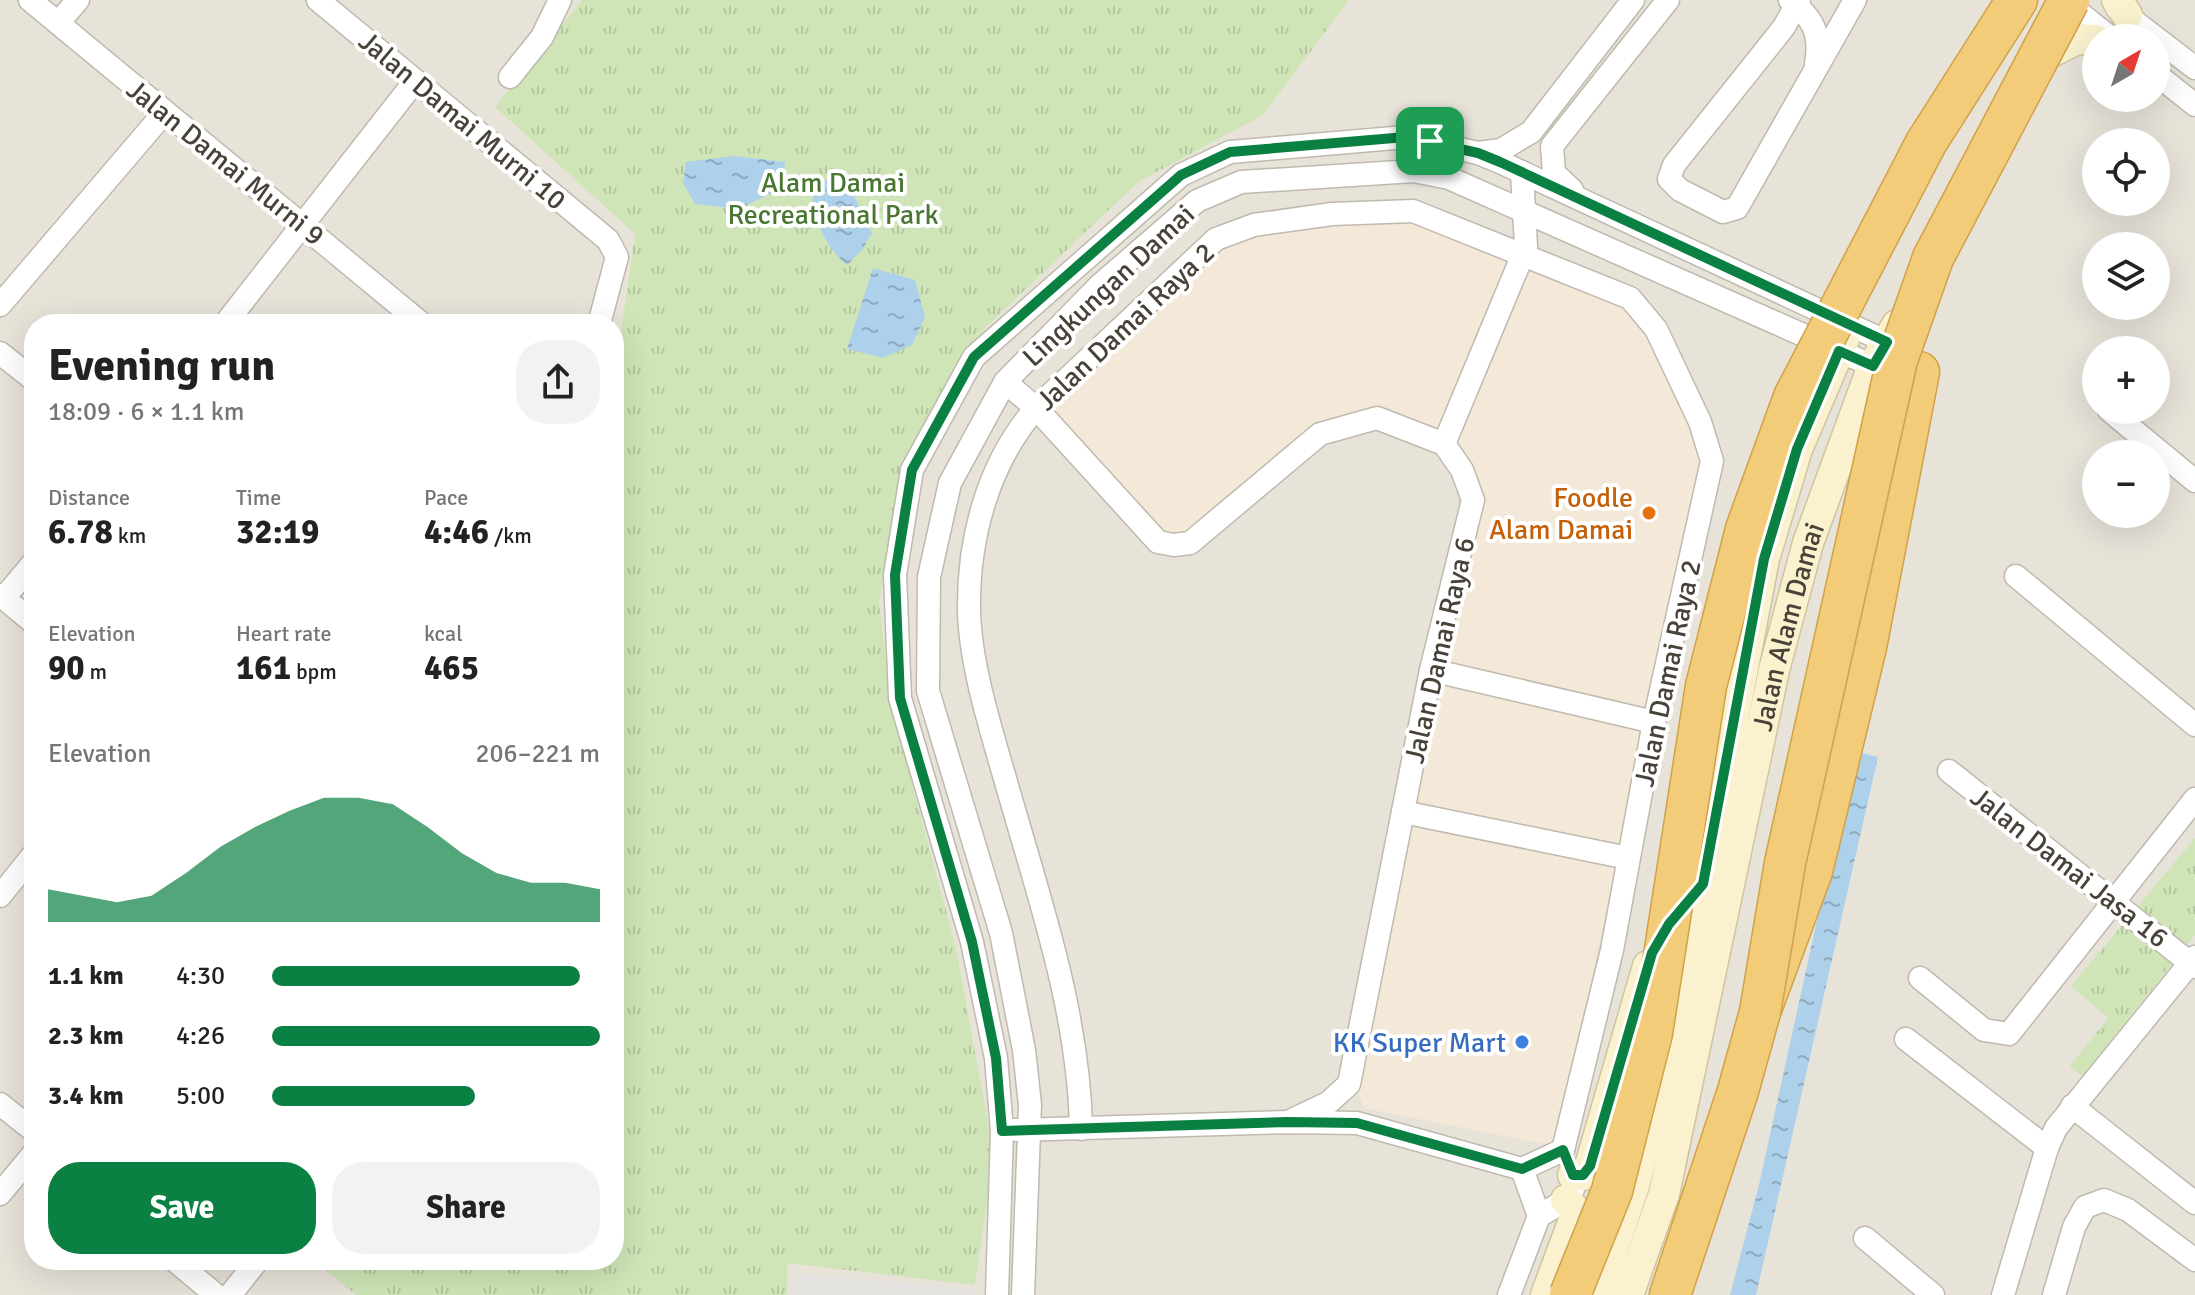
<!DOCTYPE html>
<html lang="en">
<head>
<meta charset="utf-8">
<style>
  :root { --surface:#fff; --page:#f2f2f2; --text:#222; --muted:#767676; --accent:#0b8043 }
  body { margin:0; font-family:Signika,sans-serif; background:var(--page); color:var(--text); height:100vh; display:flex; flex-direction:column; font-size:30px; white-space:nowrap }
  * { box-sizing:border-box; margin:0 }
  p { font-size:26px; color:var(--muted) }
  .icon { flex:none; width:44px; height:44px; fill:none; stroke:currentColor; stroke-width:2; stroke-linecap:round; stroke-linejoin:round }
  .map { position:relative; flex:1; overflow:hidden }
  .side { position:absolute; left:24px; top:314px; width:600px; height:956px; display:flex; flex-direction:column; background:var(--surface); border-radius:32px; box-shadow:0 8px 32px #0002 }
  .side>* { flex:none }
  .needle { width:52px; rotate:39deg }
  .tools { position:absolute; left:2082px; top:24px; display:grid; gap:16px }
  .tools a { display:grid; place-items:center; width:88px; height:88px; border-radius:50%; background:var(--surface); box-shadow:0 8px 32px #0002; font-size:40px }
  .pin { position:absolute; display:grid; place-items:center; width:68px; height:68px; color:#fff; margin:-34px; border-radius:16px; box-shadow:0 4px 12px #0006 }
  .round { display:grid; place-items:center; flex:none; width:84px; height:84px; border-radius:32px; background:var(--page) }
  .summary { display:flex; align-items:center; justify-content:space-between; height:136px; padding:0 24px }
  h1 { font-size:44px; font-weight:800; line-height:60px }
  .stats { display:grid; grid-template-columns:repeat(3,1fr); gap:12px; height:136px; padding:8px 24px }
  .stats div { display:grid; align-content:center }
  .stats b { font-size:34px; font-weight:800 }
  .stats small { font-size:22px; font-weight:400 }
  .stats p { font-size:22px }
  .chart { height:224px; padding:16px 24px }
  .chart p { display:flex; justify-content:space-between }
  .chart svg { width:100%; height:144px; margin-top:8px; fill:var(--accent); opacity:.7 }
  .primary-button { display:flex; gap:16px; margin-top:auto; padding:16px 24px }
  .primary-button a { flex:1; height:92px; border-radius:32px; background:var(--accent); color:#fff; font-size:32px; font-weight:800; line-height:92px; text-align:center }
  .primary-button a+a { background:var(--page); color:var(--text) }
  ul { padding:0 24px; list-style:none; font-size:26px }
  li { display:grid; grid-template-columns:128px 96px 1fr; align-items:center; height:60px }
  li i { height:20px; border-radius:10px; background:var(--accent) }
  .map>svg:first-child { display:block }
  .residential { fill:#e8e3d9; fill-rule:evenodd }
  .commercial { fill:#f4e9d8 }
  .park { fill:url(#park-tufts) }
  .parking { fill:#e3e2df }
  .water { fill:url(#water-ripples) }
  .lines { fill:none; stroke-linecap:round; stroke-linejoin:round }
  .street-casing { stroke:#bfb9ae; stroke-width:25 }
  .secondary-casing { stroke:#d0c49e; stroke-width:33 }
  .highway-casing { stroke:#d1a148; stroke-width:43 }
  .street { stroke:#fff; stroke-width:22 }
  .secondary { stroke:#faf1cf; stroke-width:30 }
  .highway { stroke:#f2cc78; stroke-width:40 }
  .highway-bridge-casing { stroke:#d1a148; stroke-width:43; stroke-linecap:butt }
  .highway-bridge { stroke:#f2cc78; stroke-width:40 }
  .route-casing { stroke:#fff; stroke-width:16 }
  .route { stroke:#0b8043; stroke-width:10 }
  .food-dot { fill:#e8710a; stroke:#fff; stroke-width:3 }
  .shop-dot { fill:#3f7fe0; stroke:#fff; stroke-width:3 }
  .labels { text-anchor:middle; stroke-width:8; stroke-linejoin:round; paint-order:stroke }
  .street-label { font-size:28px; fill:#484239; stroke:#fff }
  .park-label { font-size:28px; fill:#497631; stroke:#fff }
  .food-label { font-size:28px; fill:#c56008; stroke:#fff; text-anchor:end }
  .shop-label { font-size:28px; fill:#366cbe; stroke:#fff; text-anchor:end }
</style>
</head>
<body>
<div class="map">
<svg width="2195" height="1295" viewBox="0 0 2195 1295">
  <defs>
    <pattern id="park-tufts" width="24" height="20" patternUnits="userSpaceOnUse" patternTransform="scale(2)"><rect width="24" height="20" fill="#cfe5b7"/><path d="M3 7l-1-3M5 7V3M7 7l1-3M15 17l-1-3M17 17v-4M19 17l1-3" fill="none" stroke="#b3c69e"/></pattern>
    <pattern id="water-ripples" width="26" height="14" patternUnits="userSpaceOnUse" patternTransform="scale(2)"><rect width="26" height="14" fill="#add0eb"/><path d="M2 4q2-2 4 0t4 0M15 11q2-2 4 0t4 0" fill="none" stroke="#8faabf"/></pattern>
  </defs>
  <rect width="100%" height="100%" fill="#f4f2eb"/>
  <path class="residential" d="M 0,0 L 2195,0 L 2195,1295 L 0,1295 ZM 2096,38 L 2156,38 L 2156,98 L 2096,98 ZM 2096,142 L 2156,142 L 2156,202 L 2096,202 ZM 2096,246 L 2156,246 L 2156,306 L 2096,306 ZM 34,324 L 614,324 L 614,1260 L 34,1260 ZM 2096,350 L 2156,350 L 2156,410 L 2096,410 ZM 2096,454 L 2156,454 L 2156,514 L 2096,514 Z"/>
  <polygon class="commercial" points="1411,218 1627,305 1646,325 1693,424 1704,462 1555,1146 1364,1108 1356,1085 1436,685 1467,466 1350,415 1188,535 1163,535 1045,408 1218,245 1255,233 1331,221"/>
  <g class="park">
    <polygon points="582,0 1349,0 1263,115 1138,182 985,328 904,460 879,603 893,712 956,948 994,1155 975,1285 787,1263 787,1295 356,1295 314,1260 614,1260 614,381 635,234 495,107"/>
    <polygon points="2195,838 2195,935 2082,1076 2070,1066 2108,1018 2071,986"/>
  </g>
  <polygon class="parking" points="795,1273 970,1289 974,1295 795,1295"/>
  <g class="water">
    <polygon points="735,156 785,162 783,188 738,209 695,204 683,183 686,162"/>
    <path d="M 835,177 L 852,192 L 872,233 L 862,250 L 847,265 C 823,245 812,215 812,185 Z"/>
    <polygon points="873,268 915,280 925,317 912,345 883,358 847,349"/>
    <polygon points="1854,751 1878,757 1756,1295 1730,1295 1759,1185"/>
  </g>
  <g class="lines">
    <defs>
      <g id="street">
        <polyline points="30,0 422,324"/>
        <polyline points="318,0 608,240 617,257 599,324"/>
        <path d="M 1790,0 C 1814,19 1821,34 1816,64"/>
        <polyline points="1799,0 1784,27 1674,165 1669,179 1680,190 1723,212 1737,208 1855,0"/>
        <polyline points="2063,0 2111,38"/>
        <polyline points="2117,8 2195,68"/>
        <polyline points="58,23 78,0"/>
        <polyline points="2156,74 2195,105"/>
        <polyline points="510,77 542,37 560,0"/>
        <polyline points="1478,153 1501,150 1531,132 1633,0"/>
        <polyline points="1572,190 1554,173 1552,146 1668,0"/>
        <polyline points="0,305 164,113"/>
        <polyline points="225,324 415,81"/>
        <polyline points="0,353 34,380"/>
        <polyline points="1005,382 1036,408 1158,542 1174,545 1190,543 1320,434 1377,418 1444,444 1462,470 1473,500 1431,670 1349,1084 1328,1103 1288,1122"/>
        <polyline points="2109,410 2195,481"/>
        <polyline points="1444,444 1526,247 1522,172"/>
        <polyline points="2016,576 2195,725"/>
        <polyline points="0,595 34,623"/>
        <polyline points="4,598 34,562"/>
        <polyline points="1431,670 1654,722"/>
        <polyline points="1949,771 2195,967"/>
        <polyline points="1403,812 1628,858"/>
        <polyline points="0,896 34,854"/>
        <polyline points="1920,978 1984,1030 2009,1034 2195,799"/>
        <polyline points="1906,1039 2047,1148"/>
        <polyline points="0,1104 34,1131"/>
        <polyline points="2072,1106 2195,1203"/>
        <path d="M 1081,1129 C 1079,1011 1038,895 1006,782 C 991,730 970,664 969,610 C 968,538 988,463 1036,408 L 1216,239 L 1254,225 L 1332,214 L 1413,211 L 1630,298 L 1656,329 L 1700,422 L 1712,461 L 1654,722 L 1612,950 L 1563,1150"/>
        <polyline points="1015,1130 1288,1122 1357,1123 1522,1169 1563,1150"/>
        <polyline points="1522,1169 1539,1216"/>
        <polyline points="0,1194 34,1153"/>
        <polyline points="1539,1216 1566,1200 1573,1189"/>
        <polyline points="1865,1238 1933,1295"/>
        <polyline points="174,1260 216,1295"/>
        <polyline points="230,1295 258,1260"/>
        <polyline points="997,1295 1002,1131 996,1058 972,942 900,698 895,575 912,470 974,357 1181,175 1230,152 1406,137 1478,153 1500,162 1887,342"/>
        <polyline points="1023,1295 1030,1105 1024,1050 1001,933 928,691 929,577 950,483 1005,382 1100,285 1197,201 1241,182 1414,171 1449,178 1873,366"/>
        <polyline points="1509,1295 1539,1216"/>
        <polyline points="2003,1295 2047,1148 2056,1128 2195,957"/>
        <polyline points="2054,1295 2074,1227 2085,1207 2104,1200 2128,1210 2195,1260"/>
      </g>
      <g id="secondary">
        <polyline points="2117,0 2127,15"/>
        <polyline points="2035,60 2077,39 2096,40"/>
        <polyline points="1573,1175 1583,1175 1590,1166 1648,966"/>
        <polyline points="1546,1295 1574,1220 1575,1210 1566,1200"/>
        <polyline points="1597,1295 1634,1186 1671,1042 1764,559 1797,449 1844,339"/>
        <path id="s1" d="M 1628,1295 L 1664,1194 L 1774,670 L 1808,543 L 1873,366 L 1897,325"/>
      </g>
      <g id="highway">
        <polyline points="1926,143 2017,0"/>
        <polyline points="1670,1295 1738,1091 1760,1012 1812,871 1866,647 1919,372"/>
      </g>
    </defs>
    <use href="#street" class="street-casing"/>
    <use href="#secondary" class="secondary-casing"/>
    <use href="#highway" class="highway-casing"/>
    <use href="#street" class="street"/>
    <use href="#secondary" class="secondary"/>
    <use href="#highway" class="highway"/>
    <defs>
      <g id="highway-bridge">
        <polyline points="1760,1012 1785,863 1897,360 1933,258 2069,0"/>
        <polyline points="1570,1295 1612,1191 1652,1033 1706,686 1746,529 1794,397 1926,143"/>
      </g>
    </defs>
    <use href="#highway-bridge" class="highway-bridge-casing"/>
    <use href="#highway-bridge" class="highway-bridge"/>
  </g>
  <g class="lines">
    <defs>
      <polygon id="route" points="1406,137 1478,153 1500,162 1887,342 1873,366 1839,351 1797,449 1764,559 1703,884 1669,924 1652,953 1590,1166 1583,1175 1573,1175 1563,1150 1522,1169 1357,1123 1288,1122 1002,1131 996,1058 972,942 900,698 895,575 912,470 974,357 1181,175 1230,152"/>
    </defs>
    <use href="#route" class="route-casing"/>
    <use href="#route" class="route"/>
  </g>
  <circle class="food-dot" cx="1649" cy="513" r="8"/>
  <circle class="shop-dot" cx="1522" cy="1042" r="8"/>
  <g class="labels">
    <g class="street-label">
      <text transform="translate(463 120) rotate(40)" y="10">Jalan Damai Murni 10</text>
      <text transform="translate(226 162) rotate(39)" y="10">Jalan Damai Murni 9</text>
      <text transform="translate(1108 285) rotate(-43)" y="10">Lingkungan Damai</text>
      <text transform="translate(1125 326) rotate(-43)" y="10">Jalan Damai Raya 2</text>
      <text dy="10" stroke="none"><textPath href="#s1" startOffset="688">Jalan Alam Damai</textPath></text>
      <text transform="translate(1439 650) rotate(-77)" y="10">Jalan Damai Raya 6</text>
      <text transform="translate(1667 673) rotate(-78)" y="10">Jalan Damai Raya 2</text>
      <text transform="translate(2070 867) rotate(38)" y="10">Jalan Damai Jasa 16</text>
    </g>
    <g class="park-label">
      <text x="833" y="192">Alam Damai<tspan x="833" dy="32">Recreational Park</tspan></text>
    </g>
    <g class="food-label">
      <text x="1633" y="507">Foodle<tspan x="1633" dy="32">Alam Damai</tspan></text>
    </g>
    <g class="shop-label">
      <text x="1506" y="1052">KK Super Mart</text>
    </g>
  </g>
</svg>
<div class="tools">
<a><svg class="needle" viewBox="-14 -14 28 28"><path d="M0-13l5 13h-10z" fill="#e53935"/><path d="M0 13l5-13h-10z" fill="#767676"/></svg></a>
<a><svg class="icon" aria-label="locate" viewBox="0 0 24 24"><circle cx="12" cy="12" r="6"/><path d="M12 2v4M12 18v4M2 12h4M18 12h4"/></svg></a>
<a><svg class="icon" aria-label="layers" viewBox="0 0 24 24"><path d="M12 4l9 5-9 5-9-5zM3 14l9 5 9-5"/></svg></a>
<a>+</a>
<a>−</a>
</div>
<div class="pin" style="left:1430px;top:141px;background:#1e9e55"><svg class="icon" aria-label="arrive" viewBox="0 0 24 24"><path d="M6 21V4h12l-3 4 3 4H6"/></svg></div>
<section class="side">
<div class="summary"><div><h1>Evening run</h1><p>18:09 · 6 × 1.1 km</p></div><a class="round"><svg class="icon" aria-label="share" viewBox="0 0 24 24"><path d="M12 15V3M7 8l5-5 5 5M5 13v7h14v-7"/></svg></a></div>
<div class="stats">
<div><p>Distance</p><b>6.78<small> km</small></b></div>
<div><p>Time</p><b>32:19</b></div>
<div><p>Pace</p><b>4:46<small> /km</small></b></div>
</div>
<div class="stats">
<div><p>Elevation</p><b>90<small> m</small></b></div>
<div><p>Heart rate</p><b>161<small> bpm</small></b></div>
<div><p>kcal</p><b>465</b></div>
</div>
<div class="chart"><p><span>Elevation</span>206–221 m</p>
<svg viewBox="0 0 160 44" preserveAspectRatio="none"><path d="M0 44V34L10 36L20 38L30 36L40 29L50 21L60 15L70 10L80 6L90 6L100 8L110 15L120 23L130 29L140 32L150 32L160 34V44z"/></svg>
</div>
<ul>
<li><b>1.1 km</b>4:30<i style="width:94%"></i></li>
<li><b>2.3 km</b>4:26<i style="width:100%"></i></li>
<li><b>3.4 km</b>5:00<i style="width:62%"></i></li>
</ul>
<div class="primary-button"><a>Save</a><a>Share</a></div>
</section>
</div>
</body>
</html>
